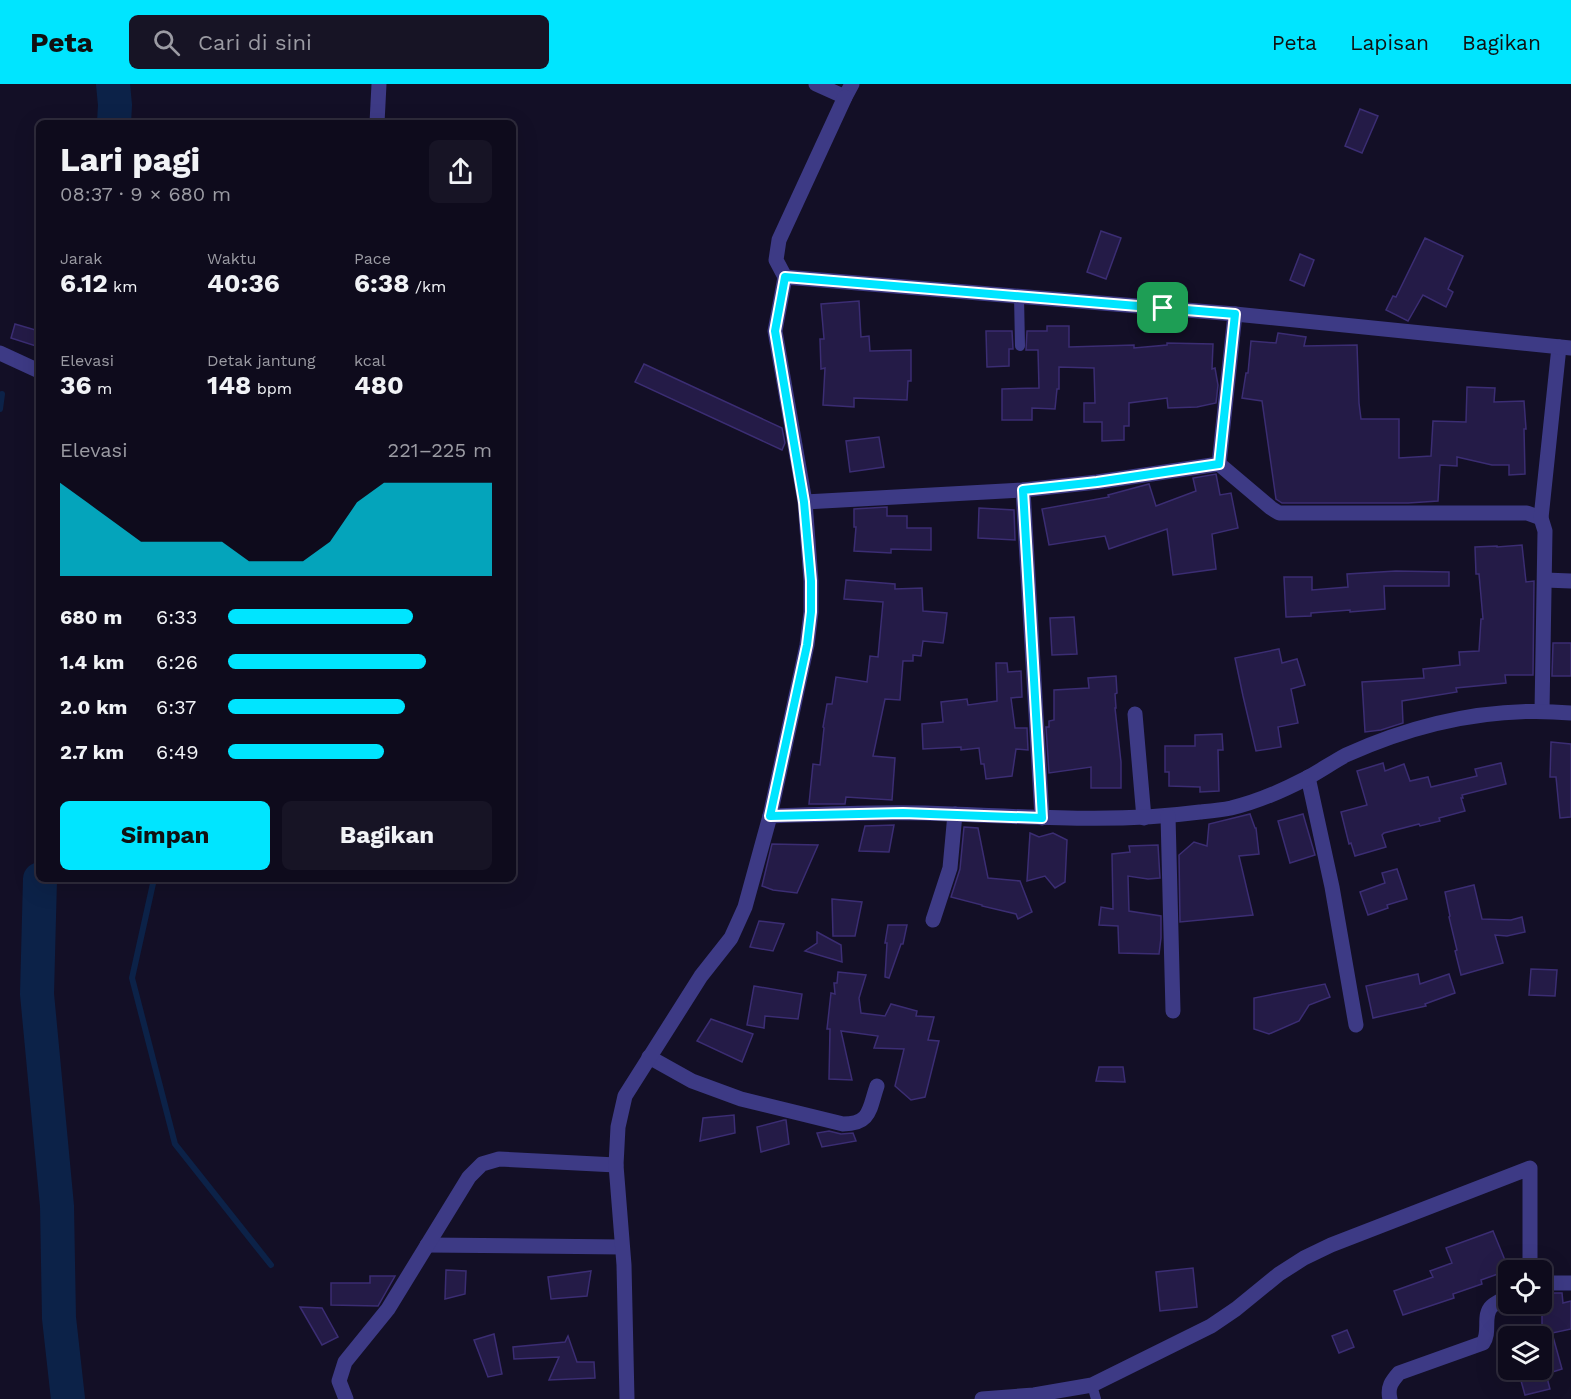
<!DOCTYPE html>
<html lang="id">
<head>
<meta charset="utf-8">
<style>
  :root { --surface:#0e0b1c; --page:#171425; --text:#f1f3f6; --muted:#9b9ba3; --line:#2e2b3b; --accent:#00e5ff }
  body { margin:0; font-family:"Work Sans",sans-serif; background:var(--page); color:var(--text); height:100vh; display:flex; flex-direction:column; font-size:22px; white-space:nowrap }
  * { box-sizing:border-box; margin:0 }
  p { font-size:20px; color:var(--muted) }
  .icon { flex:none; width:33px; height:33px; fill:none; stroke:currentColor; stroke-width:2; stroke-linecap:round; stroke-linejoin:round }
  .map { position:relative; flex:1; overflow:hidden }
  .details { position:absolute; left:36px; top:36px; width:480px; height:762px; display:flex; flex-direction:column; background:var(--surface); border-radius:9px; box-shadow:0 6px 24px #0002,0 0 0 2px var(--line) }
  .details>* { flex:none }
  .fabs { position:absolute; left:1498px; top:1176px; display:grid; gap:12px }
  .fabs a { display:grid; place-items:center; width:54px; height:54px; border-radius:9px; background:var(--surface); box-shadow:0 6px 24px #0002,0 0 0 2px var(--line); font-size:30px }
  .pin { position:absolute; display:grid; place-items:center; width:51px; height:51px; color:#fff; margin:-26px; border-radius:12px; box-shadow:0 3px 9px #0006 }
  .round { display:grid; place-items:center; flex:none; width:63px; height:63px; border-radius:9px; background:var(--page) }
  .summary { display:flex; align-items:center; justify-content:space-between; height:102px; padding:0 24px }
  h1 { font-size:33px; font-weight:700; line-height:45px }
  .metrics { display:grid; grid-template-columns:repeat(3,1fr); gap:9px; height:102px; padding:6px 24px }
  .metrics div { display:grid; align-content:center }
  .metrics b { font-size:26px; font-weight:700 }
  .metrics small { font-size:16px; font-weight:400 }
  .metrics p { font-size:16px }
  .chart { height:168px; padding:12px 24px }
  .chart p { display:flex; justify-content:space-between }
  .chart svg { width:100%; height:108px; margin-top:6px; fill:var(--accent); opacity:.7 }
  .cta { display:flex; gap:12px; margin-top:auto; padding:12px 24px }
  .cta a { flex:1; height:69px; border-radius:9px; background:var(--accent); color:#111; font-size:24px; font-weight:700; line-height:69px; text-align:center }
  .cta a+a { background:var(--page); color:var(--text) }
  ul { padding:0 24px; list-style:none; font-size:20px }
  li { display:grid; grid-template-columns:96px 72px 1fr; align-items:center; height:45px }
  li i { height:15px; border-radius:8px; background:var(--accent) }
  header { display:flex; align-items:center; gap:36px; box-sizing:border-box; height:84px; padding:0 30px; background:var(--accent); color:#111 }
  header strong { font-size:28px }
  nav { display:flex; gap:33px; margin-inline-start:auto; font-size:21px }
  .search { width:420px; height:54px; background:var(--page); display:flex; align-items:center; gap:15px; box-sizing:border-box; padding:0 21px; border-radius:9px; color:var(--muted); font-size:22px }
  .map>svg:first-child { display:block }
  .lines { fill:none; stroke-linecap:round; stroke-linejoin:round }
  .stream { stroke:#0c2248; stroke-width:6 }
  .river { stroke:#0c2248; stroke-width:34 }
  .building { fill:#241b47; stroke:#3b2d73; stroke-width:1.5 }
  .service { stroke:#3d3a85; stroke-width:10 }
  .minor { stroke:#3d3a85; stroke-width:15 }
  .tertiary { stroke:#3d3a85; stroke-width:15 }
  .route-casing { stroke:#fff; stroke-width:12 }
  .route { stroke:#00e5ff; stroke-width:8 }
</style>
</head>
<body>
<header>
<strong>Peta</strong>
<div class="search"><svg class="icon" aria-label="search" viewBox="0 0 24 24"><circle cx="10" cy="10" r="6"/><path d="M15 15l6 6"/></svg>Cari di sini</div>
<nav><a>Peta</a><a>Lapisan</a><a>Bagikan</a></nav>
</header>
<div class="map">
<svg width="1571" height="1315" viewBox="0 0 1571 1315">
  <rect width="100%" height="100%" fill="#130f26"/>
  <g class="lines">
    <g class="stream">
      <polyline points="0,325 2,310"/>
      <polyline points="154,795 132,894 175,1060 271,1181"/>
    </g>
    <g class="river">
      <polyline points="113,0 115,21 114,39"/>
      <polyline points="40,795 37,910 57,1122 59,1234 68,1315"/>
    </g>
  </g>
  <g class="building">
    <polygon points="1360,25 1378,32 1362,69 1345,62"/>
    <polygon points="1101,147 1121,154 1106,195 1087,188"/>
    <polygon points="1425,154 1463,172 1448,205 1453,208 1446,223 1423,211 1408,237 1386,226 1393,212 1396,213"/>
    <polygon points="1300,170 1314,176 1304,202 1290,196"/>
    <polygon points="859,217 861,253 869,252 870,267 911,266 911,297 908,297 907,316 854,314 854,323 823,321 825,284 821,285 820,255 824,255 821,220"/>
    <polygon points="15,240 39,247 39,263 11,254"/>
    <polygon points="1047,242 1069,242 1069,263 1134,261 1134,264 1167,261 1167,259 1213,260 1212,285 1215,284 1218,301 1216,319 1197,323 1168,324 1167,314 1129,319 1129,342 1124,342 1124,356 1102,357 1102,338 1084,338 1084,319 1095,319 1094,284 1059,283 1059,305 1057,305 1055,325 1032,324 1032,336 1002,336 1002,305 1039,304 1038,266 1026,266 1027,247 1047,247"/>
    <polygon points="986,247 1012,247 1013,265 1009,265 1009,282 987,283"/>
    <polygon points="1278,249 1306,253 1304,262 1357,261 1359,319 1361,335 1399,335 1399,374 1431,372 1433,337 1466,338 1467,303 1495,304 1494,318 1524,317 1526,345 1524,345 1525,390 1509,391 1509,381 1492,381 1457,373 1457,382 1440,381 1438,417 1408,419 1282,419 1276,415 1262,317 1242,314 1246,289 1248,289 1251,257 1276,259"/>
    <polygon points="644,280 782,344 785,359 782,366 635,298"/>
    <polygon points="879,353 884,383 850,388 846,357"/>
    <polygon points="1216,390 1220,411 1231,409 1238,444 1212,450 1216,485 1173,491 1167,445 1109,465 1105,452 1049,461 1042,425 1109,413 1108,411 1149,400 1156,422 1196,407 1193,394"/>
    <polygon points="887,423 887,432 907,432 907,444 931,444 931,466 891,465 891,469 854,467 856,443 854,443 854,425"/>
    <polygon points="979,424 1014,426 1015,456 978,454"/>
    <polygon points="1522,461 1526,498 1534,497 1533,591 1505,591 1506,599 1456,604 1457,608 1402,617 1403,639 1381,646 1365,648 1362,598 1424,594 1423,585 1460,581 1459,568 1479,567 1481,535 1483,535 1479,490 1476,490 1475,463 1497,462 1497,463"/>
    <polygon points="1396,487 1449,488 1449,502 1384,502 1385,525 1350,528 1350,526 1311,529 1311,532 1286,533 1284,493 1312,493 1312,506 1348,503 1347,490"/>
    <polygon points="846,496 895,500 895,505 922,504 923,527 947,529 945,546 943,559 923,557 921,572 913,571 913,577 903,577 900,616 885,615 873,672 895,674 892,716 846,713 845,720 809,720 813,680 820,681 824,644 823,643 827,620 832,620 836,593 867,598 870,572 878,573 883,518 844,515"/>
    <polygon points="1074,533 1077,570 1052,571 1050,534"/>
    <polygon points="1553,559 1571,559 1571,592 1552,592"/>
    <polygon points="1279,565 1282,579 1297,575 1305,601 1291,605 1298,639 1278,643 1281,663 1256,667 1243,612 1235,574"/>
    <polygon points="996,579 1007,579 1008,588 1021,587 1022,613 1011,614 1015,644 1027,644 1028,666 1016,665 1012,692 986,695 984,680 981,680 979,664 961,666 961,663 923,665 922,640 943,638 941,618 967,615 968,621 997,617"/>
    <polygon points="1116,592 1117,609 1115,610 1116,624 1115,624 1121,678 1121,704 1091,704 1091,683 1049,689 1046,643 1049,643 1049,637 1054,636 1054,606 1089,604 1088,594"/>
    <polygon points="1222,650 1223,666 1218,666 1219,707 1200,708 1200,703 1169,702 1169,688 1165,688 1165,662 1195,662 1195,651"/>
    <polygon points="1551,658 1571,660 1571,733 1560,734 1556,693 1550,693"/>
    <polygon points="1383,679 1385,687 1404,680 1410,697 1428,693 1431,703 1477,692 1475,685 1501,679 1506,700 1462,711 1463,714 1461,714 1465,727 1439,734 1440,737 1420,742 1419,740 1384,749 1382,751 1386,763 1355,772 1351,759 1349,760 1341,728 1367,721 1357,687"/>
    <polygon points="1250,730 1255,744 1256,744 1259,770 1239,772 1253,831 1180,838 1179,771 1194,758 1207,762 1209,740"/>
    <polygon points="1303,730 1315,771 1290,779 1278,737"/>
    <polygon points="894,741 889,768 859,767 865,742"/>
    <polygon points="964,743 978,744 988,794 1020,797 1032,828 1018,835 1016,830 982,822 982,821 951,813 960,785"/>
    <polygon points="1030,749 1039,753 1053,749 1067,756 1065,798 1055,804 1045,792 1027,797"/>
    <polygon points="772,760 818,761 797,809 773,806 762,802"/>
    <polygon points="1158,761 1160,794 1148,795 1128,792 1129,827 1161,832 1161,854 1159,870 1119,869 1118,842 1099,841 1101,823 1113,825 1112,770 1130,768 1129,762"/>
    <polygon points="1397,785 1407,815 1387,821 1388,824 1368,831 1360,808 1385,799 1382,789"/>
    <polygon points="1474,801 1482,835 1511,836 1522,833 1525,848 1507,852 1495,851 1503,879 1461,891 1455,867 1457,866 1449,833 1450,832 1445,808"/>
    <polygon points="832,815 862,818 855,852 833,852"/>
    <polygon points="759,837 784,840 773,867 750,863"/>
    <polygon points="888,841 907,841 903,860 901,860 889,894 885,893 887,859 885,859"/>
    <polygon points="817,848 841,861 842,878 805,867 817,859"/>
    <polygon points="1531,885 1557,886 1555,912 1529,911"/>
    <polygon points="838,888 866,891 859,914 861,929 885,932 891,920 917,927 916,932 934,933 928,956 939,957 925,1013 911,1016 895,1002 904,965 874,964 878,952 841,947 852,996 829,995 830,945 827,945 831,909 835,910 834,899 837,899"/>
    <polygon points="1418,890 1420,900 1449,890 1455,909 1425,920 1426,922 1373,934 1366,902"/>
    <polygon points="1325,900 1330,913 1309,921 1299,937 1269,950 1254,945 1254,914"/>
    <polygon points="754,902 802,910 798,935 765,932 764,944 747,941"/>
    <polygon points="711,935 753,950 742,978 697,957"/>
    <polygon points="1099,983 1123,983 1125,998 1096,997"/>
    <polygon points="734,1031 735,1049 700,1057 703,1034"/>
    <polygon points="784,1036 786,1036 789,1060 761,1068 757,1043"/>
    <polygon points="829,1047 841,1050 853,1049 856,1057 822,1063 817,1049"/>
    <polygon points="1493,1147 1509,1186 1481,1196 1482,1200 1453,1210 1454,1214 1403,1231 1394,1207 1433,1193 1430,1187 1452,1179 1446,1164"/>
    <polygon points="1193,1184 1197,1223 1160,1227 1156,1188"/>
    <polygon points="446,1186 466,1187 465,1210 445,1215"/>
    <polygon points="591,1187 587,1212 551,1215 548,1193"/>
    <polygon points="370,1192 395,1192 378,1222 331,1221 331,1199 370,1199"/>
    <polygon points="1542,1209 1562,1209 1563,1219 1571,1217 1571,1245 1552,1249 1562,1285 1546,1290 1550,1305 1525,1311 1518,1286 1542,1286 1542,1231 1544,1231 1542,1220"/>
    <polygon points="300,1223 322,1224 338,1253 322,1261"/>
    <polygon points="1347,1246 1354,1263 1339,1269 1332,1252"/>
    <polygon points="494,1250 502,1290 488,1293 474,1256"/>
    <polygon points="568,1252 577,1278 594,1278 595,1294 549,1296 559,1273 514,1275 513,1263 565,1258"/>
  </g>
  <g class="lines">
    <g class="service">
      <polyline points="1019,212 1020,262"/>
      <polyline points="1092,1301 1096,1315"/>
    </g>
    <g class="minor">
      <polyline points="816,0 845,13 852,0"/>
      <polyline points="377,39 379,0"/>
      <polyline points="0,269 39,287"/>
      <polyline points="1219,380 1235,230"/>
      <polyline points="1023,406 1042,734"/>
      <polyline points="805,418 1023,406 1097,398 1219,380 1271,424 1279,429 1527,429 1541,434"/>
      <polyline points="1545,496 1571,497"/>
      <polyline points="1542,627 1545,447 1541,434 1559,263"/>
      <polyline points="1135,630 1144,734"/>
      <polyline points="1308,693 1332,803 1356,941"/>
      <path d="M 770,732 C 830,730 891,727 951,730 C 1034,733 1117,739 1200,728 C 1210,727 1221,726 1231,724 C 1257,718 1284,706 1307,694 C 1320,687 1333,678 1346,671 C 1417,639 1494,622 1571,629"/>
      <polyline points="1168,732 1173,927"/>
      <polyline points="933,836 950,784 955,730"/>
      <path d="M 649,973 L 692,997 L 741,1015 L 843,1040 C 871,1040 869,1025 877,1002"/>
      <polyline points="427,1161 622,1163"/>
      <polyline points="1542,1199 1571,1199"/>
      <polyline points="346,1315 339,1297 345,1278 388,1225 469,1093 482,1080 499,1075 616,1081"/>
      <polyline points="627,1315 624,1181 616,1081 618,1043 625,1012 701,892 731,854 745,823 770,732 807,561 811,528 811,497 805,418 775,247 785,193 1235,230 1571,264"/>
      <polyline points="982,1315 1034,1311 1092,1301 1211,1242 1236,1225 1279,1190 1304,1174 1331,1161 1530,1084 1530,1186"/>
      <path d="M 1390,1315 C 1387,1303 1392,1297 1399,1289 L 1483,1259 C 1491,1248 1482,1231 1492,1222 C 1497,1218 1504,1215 1509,1212"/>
    </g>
    <polyline class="tertiary" points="785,193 776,176 779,156 845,13"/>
  </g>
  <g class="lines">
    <defs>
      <polygon id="route" points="785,193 1235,230 1219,380 1097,398 1023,406 1042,734 903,729 770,732 807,561 811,528 811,497 804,418 775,247"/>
    </defs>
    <use href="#route" class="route-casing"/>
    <use href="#route" class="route"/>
  </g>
</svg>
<div class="fabs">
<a><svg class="icon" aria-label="locate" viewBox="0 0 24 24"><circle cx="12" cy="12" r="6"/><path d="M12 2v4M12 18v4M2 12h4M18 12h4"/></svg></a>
<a><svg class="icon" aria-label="layers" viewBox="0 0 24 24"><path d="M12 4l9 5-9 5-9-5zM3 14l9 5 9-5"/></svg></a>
</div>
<div class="pin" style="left:1163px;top:224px;background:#1e9e55"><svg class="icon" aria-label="arrive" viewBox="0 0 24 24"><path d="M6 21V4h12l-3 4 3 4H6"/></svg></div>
<section class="details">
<div class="summary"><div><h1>Lari pagi</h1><p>08:37 · 9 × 680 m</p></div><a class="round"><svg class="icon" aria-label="share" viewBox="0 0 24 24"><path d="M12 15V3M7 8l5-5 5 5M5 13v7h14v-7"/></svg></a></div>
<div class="metrics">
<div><p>Jarak</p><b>6.12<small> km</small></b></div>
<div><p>Waktu</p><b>40:36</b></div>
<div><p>Pace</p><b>6:38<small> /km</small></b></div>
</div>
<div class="metrics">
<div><p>Elevasi</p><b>36<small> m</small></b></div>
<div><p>Detak jantung</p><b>148<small> bpm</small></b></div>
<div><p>kcal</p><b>480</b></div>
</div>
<div class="chart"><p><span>Elevasi</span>221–225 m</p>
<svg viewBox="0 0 160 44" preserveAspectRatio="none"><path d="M0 44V6L10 14L20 22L30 30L40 30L50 30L60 30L70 38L80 38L90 38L100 30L110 14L120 6L130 6L140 6L150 6L160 6V44z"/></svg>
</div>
<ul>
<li><b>680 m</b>6:33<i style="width:70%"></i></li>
<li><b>1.4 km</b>6:26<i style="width:75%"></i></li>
<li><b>2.0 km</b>6:37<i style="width:67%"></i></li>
<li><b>2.7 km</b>6:49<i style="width:59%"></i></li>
</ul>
<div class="cta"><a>Simpan</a><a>Bagikan</a></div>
</section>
</div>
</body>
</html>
